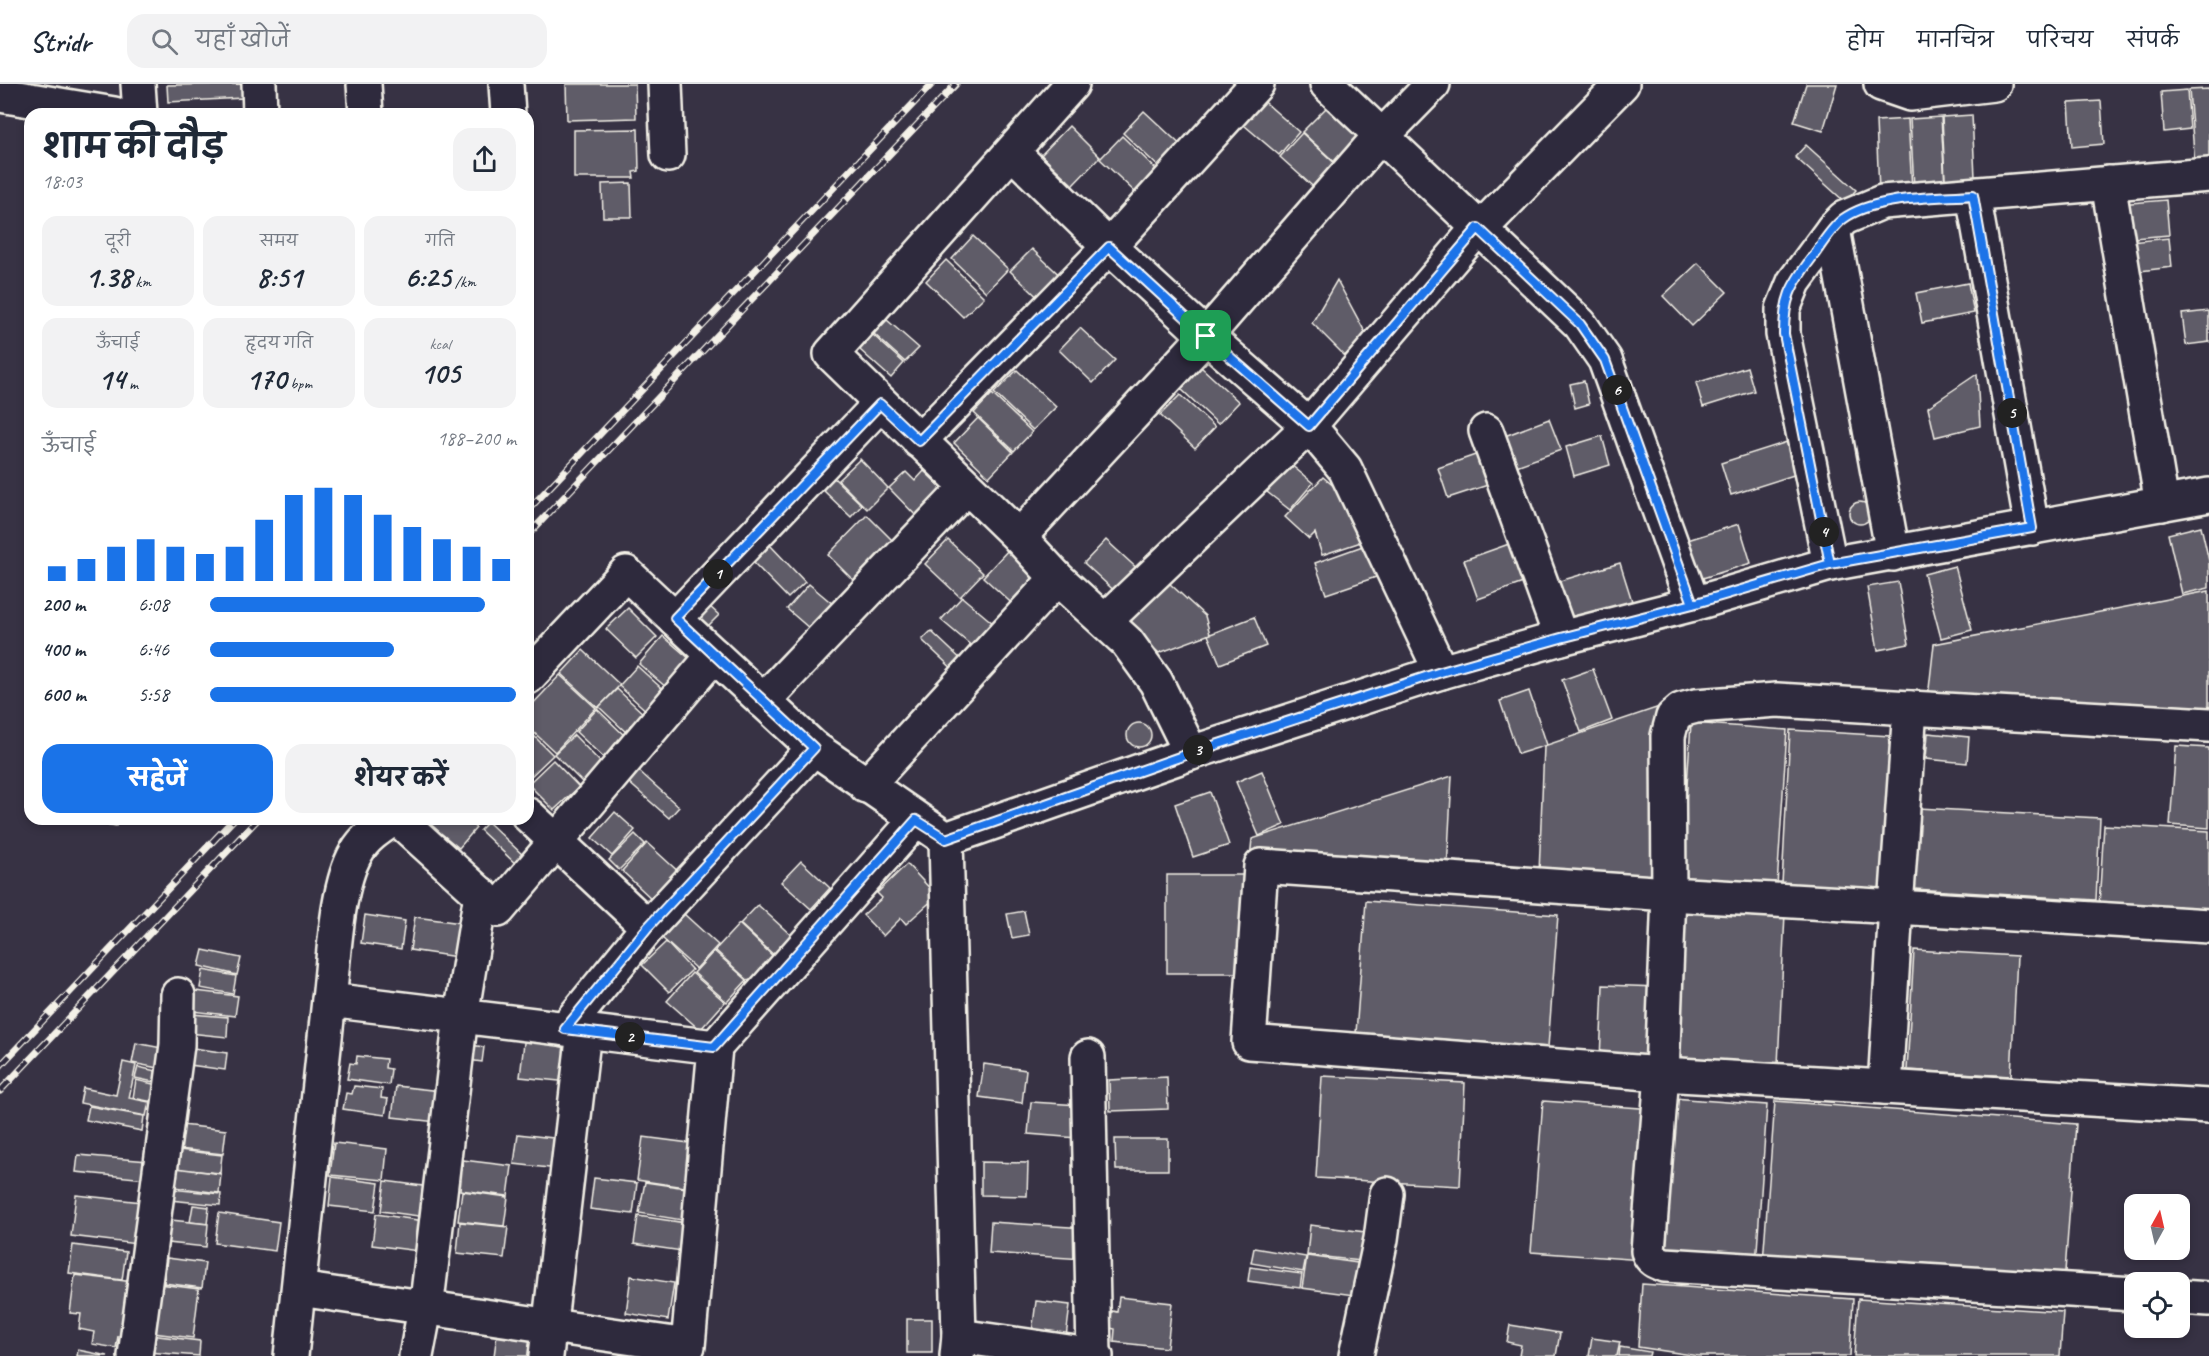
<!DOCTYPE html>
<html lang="hi">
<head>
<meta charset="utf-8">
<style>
  :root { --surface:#fff; --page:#f2f2f3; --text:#1f2937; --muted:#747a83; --line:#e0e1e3; --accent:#1a73e8 }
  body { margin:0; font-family:Caveat,"Playpen Sans Deva",sans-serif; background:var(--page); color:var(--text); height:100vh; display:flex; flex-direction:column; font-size:22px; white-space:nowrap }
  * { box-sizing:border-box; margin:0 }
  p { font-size:20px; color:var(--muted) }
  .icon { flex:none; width:33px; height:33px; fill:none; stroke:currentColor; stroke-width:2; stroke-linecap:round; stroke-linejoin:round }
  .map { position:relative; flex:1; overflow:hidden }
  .panel { position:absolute; left:24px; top:24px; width:510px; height:717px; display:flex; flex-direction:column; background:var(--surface); border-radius:18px; box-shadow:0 3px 9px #0003 }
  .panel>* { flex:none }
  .needle { width:39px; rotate:8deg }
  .controls { position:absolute; left:2124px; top:1110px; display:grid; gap:12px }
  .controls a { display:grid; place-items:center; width:66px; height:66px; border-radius:12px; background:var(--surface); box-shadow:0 3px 9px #0003; font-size:30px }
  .pin { position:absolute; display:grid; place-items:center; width:51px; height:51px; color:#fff; margin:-26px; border-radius:12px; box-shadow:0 3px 9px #0006 }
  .km { position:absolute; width:30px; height:30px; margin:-15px; border-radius:50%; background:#222; color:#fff; font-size:16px; line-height:30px; text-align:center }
  .round { display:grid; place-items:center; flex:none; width:63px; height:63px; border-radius:18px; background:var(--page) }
  .overview { display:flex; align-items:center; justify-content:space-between; height:102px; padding:0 18px }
  h1 { font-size:33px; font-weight:700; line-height:45px }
  .figures { display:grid; grid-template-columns:repeat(3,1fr); gap:9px; height:102px; padding:6px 18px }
  .figures div { display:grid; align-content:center; border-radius:15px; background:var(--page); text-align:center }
  .figures b { font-size:30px; font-weight:700 }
  .figures small { font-size:16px; font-weight:400 }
  .figures p { font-size:16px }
  .chart { height:168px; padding:12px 18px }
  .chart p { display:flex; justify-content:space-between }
  .chart svg { width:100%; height:108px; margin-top:6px; stroke:var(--accent); stroke-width:6 }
  .cta { display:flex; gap:12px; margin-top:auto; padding:12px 18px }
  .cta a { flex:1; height:69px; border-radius:18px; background:var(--accent); color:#fff; font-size:24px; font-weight:700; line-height:69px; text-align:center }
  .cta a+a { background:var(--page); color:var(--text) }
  ul { padding:0 18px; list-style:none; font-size:20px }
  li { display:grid; grid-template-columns:96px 72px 1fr; align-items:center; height:45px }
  li i { height:15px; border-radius:8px; background:var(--accent) }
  header { display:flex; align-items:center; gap:36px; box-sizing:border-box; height:84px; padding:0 30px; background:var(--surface); border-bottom:2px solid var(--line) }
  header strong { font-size:28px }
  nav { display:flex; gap:33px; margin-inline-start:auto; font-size:21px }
  .search { width:420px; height:54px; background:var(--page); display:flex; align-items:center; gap:15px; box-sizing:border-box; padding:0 21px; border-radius:18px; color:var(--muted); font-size:22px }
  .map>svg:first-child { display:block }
  .building { fill:#5f5c67; stroke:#f4f1e8; stroke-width:1.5 }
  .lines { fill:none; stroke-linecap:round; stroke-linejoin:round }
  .minor-casing { stroke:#f4f1e8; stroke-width:38 }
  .minor { stroke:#2f2a3d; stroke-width:33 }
  .rail-casing { stroke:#f4f1e8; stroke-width:7 }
  .rail { stroke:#2f2a3d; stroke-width:4.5; stroke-dasharray:14; stroke-linecap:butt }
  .route-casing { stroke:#fff; stroke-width:12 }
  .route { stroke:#1a73e8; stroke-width:8 }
</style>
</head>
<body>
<header>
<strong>Stridr</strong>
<div class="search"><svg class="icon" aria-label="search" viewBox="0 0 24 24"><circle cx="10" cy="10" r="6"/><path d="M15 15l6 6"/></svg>यहाँ खोजें</div>
<nav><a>होम</a><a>मानचित्र</a><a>परिचय</a><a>संपर्क</a></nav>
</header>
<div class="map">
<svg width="2209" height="1272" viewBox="0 0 2209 1272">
  <rect width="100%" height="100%" fill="#373244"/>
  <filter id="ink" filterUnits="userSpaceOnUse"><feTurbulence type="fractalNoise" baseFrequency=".0167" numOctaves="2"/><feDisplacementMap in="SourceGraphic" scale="12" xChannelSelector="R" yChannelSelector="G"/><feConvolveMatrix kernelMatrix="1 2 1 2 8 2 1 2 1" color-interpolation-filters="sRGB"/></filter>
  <g filter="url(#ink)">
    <g class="building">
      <polygon points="242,0 243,14 168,18 167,1"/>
      <polygon points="566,0 635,0 636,34 567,36"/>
      <polygon points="1806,0 1837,0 1823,47 1794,38"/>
      <polygon points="2209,5 2209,80 2195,81 2189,6"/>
      <polygon points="2187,6 2190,45 2164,48 2161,8"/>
      <polygon points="1259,13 1299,48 1279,71 1238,36"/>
      <polygon points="2101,17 2104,60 2072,63 2069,19"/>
      <polygon points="1330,20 1363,53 1342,85 1302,48"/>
      <polygon points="1144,27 1186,66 1165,89 1123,49"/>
      <polygon points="1972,31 1975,93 1945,95 1942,33"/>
      <polygon points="1941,33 1945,102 1914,103 1910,35"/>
      <polygon points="1908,35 1912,105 1879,107 1876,37"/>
      <polygon points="1069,42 1100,73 1073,101 1041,71"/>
      <polygon points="638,45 639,87 633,88 634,94 574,94 574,46"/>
      <polygon points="1302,49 1342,86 1320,109 1280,73"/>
      <polygon points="1122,52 1158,87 1137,110 1100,75"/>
      <polygon points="1806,61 1856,106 1845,118 1795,73"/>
      <polygon points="631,99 632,133 603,133 602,100"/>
      <polygon points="2166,116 2169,151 2122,155 2119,120"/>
      <polygon points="973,152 1008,185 986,208 952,175"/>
      <polygon points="2169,154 2172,183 2124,189 2121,159"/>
      <polygon points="1032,165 1070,201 1049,224 1010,187"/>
      <polygon points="946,176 984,213 963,233 926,197"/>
      <polygon points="1698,179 1727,208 1692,242 1663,212"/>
      <polygon points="1337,196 1366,250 1345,272 1312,239"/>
      <polygon points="1968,199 1974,229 1922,239 1916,209"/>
      <polygon points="2209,227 2209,258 2186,261 2182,230"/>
      <polygon points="887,236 919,264 905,278 874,250"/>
      <polygon points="1080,244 1115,276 1093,299 1059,266"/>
      <polygon points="873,251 904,279 891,294 860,266"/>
      <polygon points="1201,283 1239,318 1218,340 1180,304"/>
      <polygon points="1747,283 1754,307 1703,323 1696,299"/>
      <polygon points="1017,286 1056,323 1033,346 994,309"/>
      <polygon points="1977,290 1980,342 1935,353 1928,323"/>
      <polygon points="1584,297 1589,320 1575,324 1570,300"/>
      <polygon points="992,310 1032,348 1014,367 974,329"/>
      <polygon points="1180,311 1215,343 1195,364 1160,331"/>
      <polygon points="978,334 1013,368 989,393 954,359"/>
      <polygon points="1549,335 1561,366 1508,385 1497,355"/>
      <polygon points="1602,352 1610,381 1574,392 1566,363"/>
      <polygon points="1787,358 1797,390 1731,411 1721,379"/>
      <polygon points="1484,368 1494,399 1448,414 1438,384"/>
      <polygon points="860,375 888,404 867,425 838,396"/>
      <polygon points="1290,380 1313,399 1290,426 1267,408"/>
      <polygon points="924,387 945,407 923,439 889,404 906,388 915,397"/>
      <polygon points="1323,393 1350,416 1364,457 1322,471 1315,449 1309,455 1285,433"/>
      <polygon points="834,394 862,421 851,433 822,405"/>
      <circle cx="1860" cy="429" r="11"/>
      <polygon points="867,431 902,466 863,506 828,471"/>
      <polygon points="1739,440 1751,479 1690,498 1678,459"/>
      <polygon points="2201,442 2209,477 2209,504 2182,510 2168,450"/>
      <polygon points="948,456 983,489 960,513 925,480"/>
      <polygon points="1106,456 1142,489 1120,512 1084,479"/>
      <polygon points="1371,459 1382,491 1326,510 1315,479"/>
      <polygon points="1509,460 1523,499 1478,515 1464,476"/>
      <polygon points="770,461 805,498 788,514 752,477"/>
      <polygon points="1009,465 1046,499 1020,527 983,493"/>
      <polygon points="1620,479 1632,517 1561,538 1550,500"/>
      <polygon points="1955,482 1972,546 1941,554 1924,490"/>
      <polygon points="1898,498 1909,560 1878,566 1867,503"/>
      <polygon points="1169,499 1205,532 1210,550 1159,569 1127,539"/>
      <polygon points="809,500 840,526 817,551 787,525"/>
      <polygon points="2209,507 2209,632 1928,614 1934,560"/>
      <polygon points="962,513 1000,545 980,569 941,536"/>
      <polygon points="709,522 719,531 706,544 697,536"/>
      <polygon points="628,524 657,553 636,574 606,545"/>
      <polygon points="1254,533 1266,562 1220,580 1208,551"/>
      <polygon points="931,547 968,582 959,591 922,556"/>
      <polygon points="663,552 698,582 674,610 639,580"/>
      <polygon points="583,566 620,601 598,624 561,590"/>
      <polygon points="637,582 668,610 650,630 619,602"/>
      <polygon points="1593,585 1612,636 1581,648 1562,596"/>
      <polygon points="560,591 596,624 555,668 528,643 528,625"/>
      <polygon points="617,605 646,632 629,651 599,623"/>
      <polygon points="1529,607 1547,661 1518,670 1500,617"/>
      <polygon points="1668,620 1663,792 1539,790 1544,662"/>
      <polygon points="597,625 627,654 606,676 576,648"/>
      <polygon points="1691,639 1787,646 1777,802 1681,796"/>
      <circle cx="1139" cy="651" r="12"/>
      <polygon points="528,646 553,671 528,695"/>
      <polygon points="1790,646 1891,652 1882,806 1782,800"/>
      <polygon points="1928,649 1969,653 1967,679 1926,675"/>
      <polygon points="574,651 604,682 585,701 554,670"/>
      <polygon points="2176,662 2209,664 2209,744 2170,741"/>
      <polygon points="553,676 579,703 554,726 528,700"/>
      <polygon points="638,686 679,723 669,734 627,697"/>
      <polygon points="1262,687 1284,741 1259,752 1236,698"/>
      <polygon points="1452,692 1447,786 1250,774 1252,755"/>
      <polygon points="1210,708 1229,761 1193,773 1175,720"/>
      <polygon points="1918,724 2100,734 2096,816 1914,805"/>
      <polygon points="615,728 635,746 612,772 592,754"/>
      <polygon points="75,735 118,735 116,742"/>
      <polygon points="428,735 466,735 476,744 459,764 426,737"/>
      <polygon points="488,738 527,775 519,783 480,746"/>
      <polygon points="2104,741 2209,747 2209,827 2099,821"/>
      <polygon points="635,750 645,760 619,786 609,776"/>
      <polygon points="647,759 681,790 655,818 622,787"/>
      <polygon points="801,777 830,804 811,825 781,798"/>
      <polygon points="907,780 937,812 906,840 901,834 883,852 863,831 882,814 877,809"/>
      <rect x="1167" y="791" width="78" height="98"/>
      <polygon points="1366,817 1558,831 1548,963 1356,949"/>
      <polygon points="758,821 794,854 776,873 740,840"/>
      <polygon points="1684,825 1785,829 1778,981 1677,976"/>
      <polygon points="1024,827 1029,851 1012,854 1007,830"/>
      <polygon points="684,830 718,861 696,885 662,854"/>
      <polygon points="365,831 405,837 401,865 361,859"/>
      <polygon points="415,833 469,840 464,874 410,866"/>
      <polygon points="739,840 776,875 752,900 715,866"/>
      <polygon points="666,858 692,886 669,908 642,881"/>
      <polygon points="203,866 241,874 237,891 199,882"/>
      <polygon points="1914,866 2017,872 2011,992 1907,986"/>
      <polygon points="714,867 747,896 727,918 694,889"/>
      <polygon points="203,886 236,892 233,910 200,904"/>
      <polygon points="692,889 725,918 700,946 667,917"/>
      <polygon points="1603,901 1659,903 1656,978 1600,976"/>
      <polygon points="187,906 238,912 235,932 184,926"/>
      <polygon points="191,930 228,933 227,953 189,949"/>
      <polygon points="525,950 573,956 569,998 520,993"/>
      <polygon points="136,959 167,965 163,985 132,979"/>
      <polygon points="470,961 484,963 482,978 468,976"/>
      <polygon points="193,964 227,969 225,986 190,981"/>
      <polygon points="357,972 386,975 385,984 391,985 389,1001 347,995 350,979 356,980"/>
      <polygon points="123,978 136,981 129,1014 149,1018 146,1032 80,1019 83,1004 116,1011"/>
      <polygon points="984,980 1026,986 1022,1019 979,1013"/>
      <polygon points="138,983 165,989 163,1000 135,994"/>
      <polygon points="1322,992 1465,999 1460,1102 1316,1094"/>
      <polygon points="1167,993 1168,1025 1110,1027 1109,996"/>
      <polygon points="136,996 166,1003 163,1020 133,1014"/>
      <polygon points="354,1002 382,1005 381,1014 388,1015 385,1031 343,1025 346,1009 352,1010"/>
      <polygon points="396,1002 449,1008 446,1039 392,1033"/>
      <polygon points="1673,1014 1767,1021 1756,1181 1662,1174"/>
      <polygon points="1543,1017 1654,1025 1643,1176 1531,1168"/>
      <polygon points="1775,1017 2076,1040 2064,1201 1763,1178"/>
      <polygon points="1031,1018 1080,1021 1077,1054 1028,1050"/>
      <polygon points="89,1022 144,1032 142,1047 86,1036"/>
      <polygon points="182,1041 226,1046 223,1070 179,1065"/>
      <polygon points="518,1050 571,1056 567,1086 514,1080"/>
      <polygon points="643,1053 697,1060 691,1104 637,1096"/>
      <polygon points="1115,1055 1168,1055 1168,1086 1116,1086"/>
      <polygon points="334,1059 387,1065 384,1096 330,1091"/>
      <polygon points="179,1066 222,1071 220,1089 177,1085"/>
      <polygon points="78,1071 148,1077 146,1095 76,1088"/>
      <polygon points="463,1076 512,1082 508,1112 460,1106"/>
      <polygon points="981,1078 1028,1079 1027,1112 981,1111"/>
      <polygon points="176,1084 221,1090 219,1109 174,1103"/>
      <polygon points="332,1093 379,1099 375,1127 329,1122"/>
      <polygon points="594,1094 637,1099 633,1130 590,1125"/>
      <polygon points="385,1097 430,1103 426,1133 381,1127"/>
      <polygon points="645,1098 693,1105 688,1137 639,1129"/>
      <polygon points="171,1105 221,1110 220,1121 170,1116"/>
      <polygon points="462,1107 508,1113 504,1142 458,1137"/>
      <polygon points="76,1111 142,1118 137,1160 71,1152"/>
      <polygon points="193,1121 209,1123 207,1140 190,1138"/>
      <polygon points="219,1129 279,1138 275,1167 215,1159"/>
      <polygon points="376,1130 431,1138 427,1168 372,1161"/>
      <polygon points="638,1132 686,1139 682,1167 634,1160"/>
      <polygon points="171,1136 208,1140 206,1163 168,1159"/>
      <polygon points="460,1138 508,1143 504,1174 457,1169"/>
      <polygon points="991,1138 1086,1144 1084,1175 989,1169"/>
      <polygon points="1310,1141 1365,1148 1361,1177 1307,1171"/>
      <polygon points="73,1161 126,1168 122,1196 69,1189"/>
      <polygon points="1254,1164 1306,1173 1303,1188 1251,1179"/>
      <polygon points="1307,1172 1358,1179 1354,1211 1302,1204"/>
      <polygon points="167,1174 205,1179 202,1204 164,1199"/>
      <polygon points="1250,1183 1302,1190 1300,1204 1248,1197"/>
      <polygon points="75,1191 134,1198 129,1253 118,1252 116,1264 92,1260 94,1248 79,1245 81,1230 70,1229"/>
      <polygon points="631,1192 674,1199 668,1236 626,1229"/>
      <polygon points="151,1199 199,1205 193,1254 145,1248"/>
      <polygon points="1642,1200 1853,1215 1850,1272 1698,1272 1638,1263"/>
      <polygon points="1119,1213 1172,1219 1167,1264 1114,1258 1115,1245 1110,1244 1112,1227 1117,1228"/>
      <polygon points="1858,1215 2063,1228 2060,1272 1854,1272"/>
      <polygon points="1036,1217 1070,1221 1066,1253 1032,1249"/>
      <rect x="907" y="1235" width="25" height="34"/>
      <polygon points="1510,1241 1560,1249 1556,1272 1519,1272 1521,1261 1507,1258"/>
      <polygon points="498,1243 542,1249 539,1272 494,1272"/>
      <polygon points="150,1251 200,1257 199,1272 148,1268"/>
      <polygon points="1592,1254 1620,1258 1617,1272 1589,1272"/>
      <polygon points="1620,1263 1650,1268 1649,1272 1619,1272"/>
      <polygon points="78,1266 108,1272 77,1272"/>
      <polygon points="621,1266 661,1272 620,1272"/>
    </g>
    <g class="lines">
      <defs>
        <g id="minor">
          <polyline points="138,0 140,30"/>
          <polyline points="259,0 260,30"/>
          <polyline points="364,0 366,30"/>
          <polyline points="506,0 508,30"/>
          <polyline points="665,0 668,71"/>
          <polyline points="1072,0 831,270 1019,453 1057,494 1127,558 1156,598 1191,669"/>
          <polyline points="1257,0 1109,163 1206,252 1309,342 1345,385 1441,588"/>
          <polyline points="1327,0 1580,240 1605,276 1693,520"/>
          <polyline points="1881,0 1910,10 1994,0"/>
          <polyline points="0,11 114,30"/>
          <polyline points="2108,99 2162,420"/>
          <polyline points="1973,111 2032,444"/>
          <polyline points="1833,145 1893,470"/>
          <polyline points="1486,347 1561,554"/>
          <polyline points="919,357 1109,163 1012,68"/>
          <polyline points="1019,453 1206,252 1381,51 1393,41 1433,0"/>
          <polyline points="1830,480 1783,250 1783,225 1794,198 1833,145 1844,134 1882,118 2209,91"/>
          <polyline points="1105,537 1309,342 1478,144 1491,134 1622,0"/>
          <polyline points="528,593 626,489 675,535"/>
          <polyline points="763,617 967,403"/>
          <path d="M 1910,624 L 1777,616 L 1696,622 L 1681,626 L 1673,633 L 1668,652 L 1669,810 L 1662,990 L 1648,1167 C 1651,1176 1656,1178 1665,1181 L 2134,1210"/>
          <polyline points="2209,641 1910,624 1896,823 1669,810 1261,782 1249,958 1662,990 2209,1022"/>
          <polyline points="814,664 946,755 959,1252 957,1272"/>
          <polyline points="866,702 1057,494"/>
          <polyline points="528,731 648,843"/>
          <polyline points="398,735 498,826 714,571"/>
          <polyline points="946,755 1191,669 1441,588 1561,554 1693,520 1830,480 2209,411"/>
          <path d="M 329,916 C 334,875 336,803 356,769 C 364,754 379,744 393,735"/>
          <polyline points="565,945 648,843 814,664 675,535 880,320"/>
          <polyline points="715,963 916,736"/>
          <polyline points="1088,973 1094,1272"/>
          <polyline points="1885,1003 1896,823 2209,842"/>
          <polyline points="2180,1213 2209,1215"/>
          <polyline points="959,1252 1096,1272"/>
          <polyline points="135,1272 177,961 178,911"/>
          <polyline points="291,1272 329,916 715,963 688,1262 299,1205"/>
          <polyline points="416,1272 428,1209 461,932 481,810"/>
          <polyline points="546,1272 584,947"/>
          <polyline points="1356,1272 1381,1155 1387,1110"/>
        </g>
      </defs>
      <use href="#minor" class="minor-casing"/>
      <use href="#minor" class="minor"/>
      <defs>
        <g id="rail">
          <polyline points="528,426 932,0"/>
          <polyline points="528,451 956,0"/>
          <polyline points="0,982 234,735"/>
          <polyline points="0,1007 258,735"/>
        </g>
      </defs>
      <use href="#rail" class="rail-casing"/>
      <use href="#rail" class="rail"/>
    </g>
  </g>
  <g class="lines" filter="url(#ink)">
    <defs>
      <path id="route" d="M 1206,252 L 1109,163 L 919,357 L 880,320 L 675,534 L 814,664 L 648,843 L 565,945 L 714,963 L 916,736 L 946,755 L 1191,669 L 1441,588 L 1561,554 L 1693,520 L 1830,480 L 1784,250 C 1784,215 1790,203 1811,175 C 1821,162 1830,145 1843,135 C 1874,112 1935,114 1973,111 L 2032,444 L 1830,480 L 1693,520 L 1605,276 L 1580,240 L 1478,144 L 1309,342 L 1206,252"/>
    </defs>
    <use href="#route" class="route-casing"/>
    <use href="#route" class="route"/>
  </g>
</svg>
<div class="controls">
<a><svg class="needle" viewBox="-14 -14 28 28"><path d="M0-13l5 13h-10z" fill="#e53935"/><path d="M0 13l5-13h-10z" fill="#747a83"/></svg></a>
<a><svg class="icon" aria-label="locate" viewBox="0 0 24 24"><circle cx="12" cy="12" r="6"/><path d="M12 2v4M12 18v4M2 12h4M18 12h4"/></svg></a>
</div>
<div class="pin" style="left:1206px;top:252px;background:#1e9e55"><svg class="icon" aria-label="arrive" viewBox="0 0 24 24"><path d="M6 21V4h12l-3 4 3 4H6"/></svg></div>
<b class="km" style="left:718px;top:490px">1</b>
<b class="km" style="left:630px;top:953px">2</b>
<b class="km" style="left:1198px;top:666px">3</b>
<b class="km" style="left:1824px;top:448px">4</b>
<b class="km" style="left:2012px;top:329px">5</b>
<b class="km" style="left:1617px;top:306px">6</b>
<section class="panel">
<div class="overview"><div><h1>शाम की दौड़</h1><p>18:03</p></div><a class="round"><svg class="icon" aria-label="share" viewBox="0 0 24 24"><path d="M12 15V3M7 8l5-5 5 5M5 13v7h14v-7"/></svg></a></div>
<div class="figures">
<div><p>दूरी</p><b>1.38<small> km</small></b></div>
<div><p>समय</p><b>8:51</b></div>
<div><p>गति</p><b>6:25<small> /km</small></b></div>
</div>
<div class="figures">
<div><p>ऊँचाई</p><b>14<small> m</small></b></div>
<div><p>हृदय गति</p><b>170<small> bpm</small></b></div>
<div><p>kcal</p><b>105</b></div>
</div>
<div class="chart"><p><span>ऊँचाई</span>188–200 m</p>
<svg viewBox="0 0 160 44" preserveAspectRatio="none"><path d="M5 44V38M15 44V35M25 44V30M35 44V27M45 44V30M55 44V33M65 44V30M75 44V19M85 44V9M95 44V6M105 44V9M115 44V17M125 44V22M135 44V27M145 44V30M155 44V35"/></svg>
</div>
<ul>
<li><b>200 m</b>6:08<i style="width:90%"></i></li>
<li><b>400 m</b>6:46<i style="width:60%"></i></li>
<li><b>600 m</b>5:58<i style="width:100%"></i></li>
</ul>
<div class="cta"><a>सहेजें</a><a>शेयर करें</a></div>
</section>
</div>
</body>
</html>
